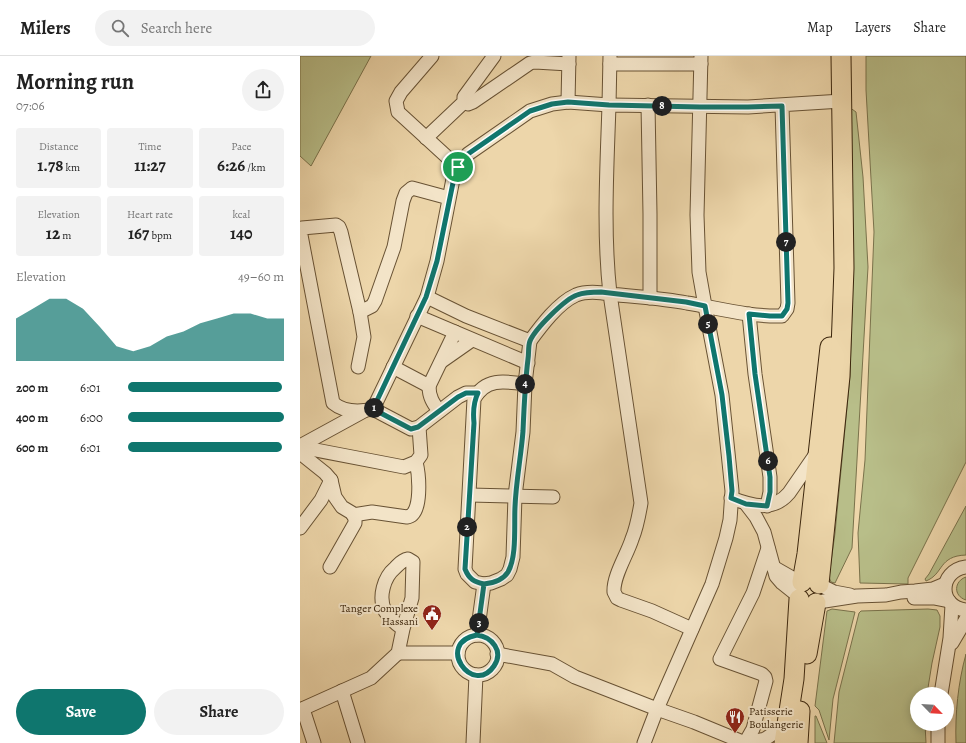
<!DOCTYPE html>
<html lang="en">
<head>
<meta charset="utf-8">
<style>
  :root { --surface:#fff; --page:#f2f2f2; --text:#222; --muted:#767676; --line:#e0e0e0; --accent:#0f766e }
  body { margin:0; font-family:Alegreya,serif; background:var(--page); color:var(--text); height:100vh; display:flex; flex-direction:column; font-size:15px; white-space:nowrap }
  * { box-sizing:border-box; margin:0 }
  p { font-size:13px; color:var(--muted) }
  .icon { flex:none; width:22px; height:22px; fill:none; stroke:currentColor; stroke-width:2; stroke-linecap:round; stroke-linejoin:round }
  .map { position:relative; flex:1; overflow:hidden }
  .side { display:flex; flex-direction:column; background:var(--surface); width:300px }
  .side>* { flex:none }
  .needle { width:26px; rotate:115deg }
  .tools { position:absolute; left:610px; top:631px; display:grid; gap:8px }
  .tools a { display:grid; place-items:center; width:44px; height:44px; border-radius:50%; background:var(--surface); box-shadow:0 2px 10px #0003; font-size:20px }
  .pin { position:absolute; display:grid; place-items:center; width:34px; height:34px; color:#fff; margin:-17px; border:2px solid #fff; border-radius:50%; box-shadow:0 1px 4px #0007 }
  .km { position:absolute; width:20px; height:20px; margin:-10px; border-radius:50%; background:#222; color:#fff; font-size:11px; line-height:20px; text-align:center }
  .round { display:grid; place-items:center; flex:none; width:42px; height:42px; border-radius:21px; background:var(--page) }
  .summary { display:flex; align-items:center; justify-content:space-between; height:68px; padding:0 16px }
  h1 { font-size:22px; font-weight:600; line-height:30px }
  .figures { display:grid; grid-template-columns:repeat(3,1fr); gap:6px; height:68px; padding:4px 16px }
  .figures div { display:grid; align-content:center; border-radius:4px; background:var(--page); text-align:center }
  .figures b { font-size:17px; font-weight:600 }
  .figures small { font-size:11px; font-weight:400 }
  .figures p { font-size:11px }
  .chart { height:112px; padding:8px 16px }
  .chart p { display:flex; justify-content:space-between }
  .chart svg { width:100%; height:72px; margin-top:4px; fill:var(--accent); opacity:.7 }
  .cta { display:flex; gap:8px; margin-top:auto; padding:8px 16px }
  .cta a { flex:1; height:46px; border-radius:24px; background:var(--accent); color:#fff; font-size:16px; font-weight:600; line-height:46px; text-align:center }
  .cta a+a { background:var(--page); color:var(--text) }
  ul { padding:0 16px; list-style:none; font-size:13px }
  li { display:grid; grid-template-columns:64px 48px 1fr; align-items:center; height:30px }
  li i { height:10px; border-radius:5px; background:var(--accent) }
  header { display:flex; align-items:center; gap:24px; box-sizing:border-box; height:56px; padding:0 20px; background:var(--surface); border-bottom:1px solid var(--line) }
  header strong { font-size:19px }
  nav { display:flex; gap:22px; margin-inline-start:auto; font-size:14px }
  .search { width:280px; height:36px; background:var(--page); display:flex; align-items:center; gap:10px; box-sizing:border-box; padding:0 14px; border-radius:22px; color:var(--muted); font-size:15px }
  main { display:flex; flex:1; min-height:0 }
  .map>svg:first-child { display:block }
  .green { fill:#b8be89; stroke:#7a724b }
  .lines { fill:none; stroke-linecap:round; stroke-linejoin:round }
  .minor-casing { stroke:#685234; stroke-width:15 }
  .highway-casing { stroke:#3c260d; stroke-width:21 }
  .minor { stroke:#f3e4c8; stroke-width:13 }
  .highway { stroke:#edd6aa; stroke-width:19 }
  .route-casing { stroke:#fff; stroke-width:8 }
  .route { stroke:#0f766e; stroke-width:5 }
  .labels { text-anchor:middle; stroke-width:4; stroke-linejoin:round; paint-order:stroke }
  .poi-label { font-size:11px; fill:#3c260d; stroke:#f3e4c8; text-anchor:end }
</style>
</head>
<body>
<header>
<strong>Milers</strong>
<div class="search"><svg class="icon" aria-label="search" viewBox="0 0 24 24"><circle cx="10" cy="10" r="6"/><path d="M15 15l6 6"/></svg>Search here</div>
<nav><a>Map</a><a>Layers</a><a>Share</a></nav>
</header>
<main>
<section class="side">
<div class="summary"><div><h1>Morning run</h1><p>07:06</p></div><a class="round"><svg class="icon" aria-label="share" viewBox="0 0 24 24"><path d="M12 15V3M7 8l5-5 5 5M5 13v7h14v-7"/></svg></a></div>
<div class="figures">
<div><p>Distance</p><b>1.78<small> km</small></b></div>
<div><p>Time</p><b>11:27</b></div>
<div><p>Pace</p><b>6:26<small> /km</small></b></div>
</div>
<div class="figures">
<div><p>Elevation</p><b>12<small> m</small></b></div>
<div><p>Heart rate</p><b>167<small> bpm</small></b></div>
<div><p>kcal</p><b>140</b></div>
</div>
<div class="chart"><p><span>Elevation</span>49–60 m</p>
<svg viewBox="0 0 160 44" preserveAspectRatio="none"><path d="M0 44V18L10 12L20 6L30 6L40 12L50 23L60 35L70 38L80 35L90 29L100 26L110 21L120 18L130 15L140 15L150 18L160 18V44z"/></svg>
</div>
<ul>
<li><b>200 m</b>6:01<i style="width:99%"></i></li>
<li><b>400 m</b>6:00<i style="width:100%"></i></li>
<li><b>600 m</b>6:01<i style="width:99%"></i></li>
</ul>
<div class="cta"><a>Save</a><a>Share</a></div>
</section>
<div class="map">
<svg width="666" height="687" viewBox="0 0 666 687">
  <rect width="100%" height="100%" fill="#edd6aa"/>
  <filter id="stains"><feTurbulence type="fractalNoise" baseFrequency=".005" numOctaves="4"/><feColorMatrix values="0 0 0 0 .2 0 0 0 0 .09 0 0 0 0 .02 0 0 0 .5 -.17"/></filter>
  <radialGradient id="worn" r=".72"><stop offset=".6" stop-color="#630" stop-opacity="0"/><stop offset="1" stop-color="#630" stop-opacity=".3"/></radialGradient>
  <g class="green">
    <polygon points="0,0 71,0 11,110 0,100"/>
    <polygon points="566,0 666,0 666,406 608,522 608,528 560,527 558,477 565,404 574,176 566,34"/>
    <polygon points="549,51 556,56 563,121 568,211 552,492 535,527 531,526 529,521 535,477 550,320 552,248"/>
    <path d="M 666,450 L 666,499 C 638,500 644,518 626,525 L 625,523 L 629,518 Z"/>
    <path d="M 666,521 L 666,544 C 653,540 654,525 666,521 Z"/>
    <polygon points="532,553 555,556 533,643 529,684 519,654 515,650 527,555"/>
    <polygon points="628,553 637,554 640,560 640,571 632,607 627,638 617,638 617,668 625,668 626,687 534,687 539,636 559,557 561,555"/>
    <path d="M 666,598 L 666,687 L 656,687 C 655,658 658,627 666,598 Z"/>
    <polygon points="515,660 516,660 527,687 515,687"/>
  </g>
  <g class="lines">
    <defs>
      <g id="minor">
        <polyline points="132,0 101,36 96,45 98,56 158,111"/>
        <polyline points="310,8 401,8"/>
        <polyline points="164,46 168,48 173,46 230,7 235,6 269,8"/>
        <polyline points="268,46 269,0"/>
        <polyline points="348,49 350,158 350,242"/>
        <path d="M 482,50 L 488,247 L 487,253 L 482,260 C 450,261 418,252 387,247 C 361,242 336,241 310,238 C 303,175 307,112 309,49 L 448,51 L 542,45"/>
        <polyline points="126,82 164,46 164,41 194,0"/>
        <path d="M 149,142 L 112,132 L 106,137 L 103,145 L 94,191 L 75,245 L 72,250 L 60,256 L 41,176 L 39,171 L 36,169 L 2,172 L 0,174 L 33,347 C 44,356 60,356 73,353 L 127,241 L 137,205 L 153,123 L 158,111 L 168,98 L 230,55 L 252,48 L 268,46 L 309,49 L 310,0"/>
        <path d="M 127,241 L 166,260 L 230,285 C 241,270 258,247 276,239 C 286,235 299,236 310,238 L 341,447 C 339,459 337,471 332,483 C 327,499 313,520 314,536 L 317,542 L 321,544 L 352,555 L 392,573"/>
        <polyline points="449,258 455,318 470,421 470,436 467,450"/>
        <polyline points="117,260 228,307"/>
        <polyline points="142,305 172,284"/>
        <polyline points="58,311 64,281 60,256"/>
        <polyline points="93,311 129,330"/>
        <path d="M 225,328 C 204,325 185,322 174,343 L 165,513 L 167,518 L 175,526 L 184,528 L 191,527 L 201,523 L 207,519 L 210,513 L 213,501 L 215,440 L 223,376 L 225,328 L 230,285"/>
        <polyline points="73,353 111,373 119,371 158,341 166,337 178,337"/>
        <path d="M 139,355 C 133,347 129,341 129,330 L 155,276"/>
        <polyline points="0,390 64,355"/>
        <polyline points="0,391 104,411 116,406 121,399 119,371"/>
        <polyline points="0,397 25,417 31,424 35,441 42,451 52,457 55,462 55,467 30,511"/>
        <polyline points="170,439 253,441"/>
        <path d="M 431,442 C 452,450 473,456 489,437 L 518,395"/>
        <polyline points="446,448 456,461 464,476 476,520 482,527 497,539"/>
        <path d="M 53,459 L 72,456 L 107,461 C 123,459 119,418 116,406"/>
        <polyline points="0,472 21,444 31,424"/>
        <polyline points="473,511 501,527"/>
        <path d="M 666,511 C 638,515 638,551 666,554"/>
        <polyline points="520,529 534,536 550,539"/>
        <polyline points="614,542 634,542 649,545"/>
        <polyline points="518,546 557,540 586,539 601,536 615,535 633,533 645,528"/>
        <polyline points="177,579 184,528"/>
        <circle cx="178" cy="599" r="20"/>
        <polyline points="652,587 666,563"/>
        <polyline points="98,597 158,597"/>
        <polyline points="197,598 252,608 275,621 357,653 394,666 445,687 465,683 486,669"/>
        <polyline points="42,635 58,687"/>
        <polyline points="641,638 650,582 652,549"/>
        <polyline points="3,653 14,687"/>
        <path d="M 0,654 L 71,622 L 98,597 L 103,573 L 112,542 L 113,506 L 108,503 C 102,504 99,508 95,512 C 84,521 78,541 85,555 C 89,562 96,568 103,573"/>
        <polyline points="638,668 638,687"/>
        <polyline points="173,687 176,619"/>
        <polyline points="344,687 357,653 412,528 426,482 430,464 432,435 422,339 405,250 399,216 397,159 401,0"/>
        <polyline points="445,687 453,673 466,625 465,621 462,618 420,603 453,537 468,492"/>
      </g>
      <g id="highway">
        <polyline points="502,526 507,498 530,291"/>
        <polyline points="519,528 540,320 544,212 541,0"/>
        <polyline points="507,598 516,547"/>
        <polyline points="484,687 494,623 499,543"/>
        <polyline points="498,687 500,655"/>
      </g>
    </defs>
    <use href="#minor" class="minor-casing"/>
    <use href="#highway" class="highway-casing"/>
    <use href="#minor" class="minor"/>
    <use href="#highway" class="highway"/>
  </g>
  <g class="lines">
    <defs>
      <path id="route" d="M 158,111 L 154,122 L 137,205 L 126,241 L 73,353 L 111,373 L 118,371 L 158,341 L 166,337 L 178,337 C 173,347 173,357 174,367 L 165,513 C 169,523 174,526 184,528 L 177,579 C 192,581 204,595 194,610 C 173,641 134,587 177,579 L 184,528 C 193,527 203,524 208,516 C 217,500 214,470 215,451 C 216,425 221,401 223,375 C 224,351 225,327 228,303 C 229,297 228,290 230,285 C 235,273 265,243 277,239 C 285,236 293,236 301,236 L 386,246 L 405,250 L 422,339 L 429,400 L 432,435 L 431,442 L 446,448 L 467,450 L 470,436 L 470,421 L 455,318 L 449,258 L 470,260 L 482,260 L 487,253 L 488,247 L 482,50 L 448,51 L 400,51 L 309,49 L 268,46 L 252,48 L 230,55 L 168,98 L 158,111"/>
    </defs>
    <use href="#route" class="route-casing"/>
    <use href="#route" class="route"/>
  </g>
  <defs>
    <symbol id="civic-pin" viewBox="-11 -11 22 30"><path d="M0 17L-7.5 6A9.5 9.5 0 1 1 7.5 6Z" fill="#8f2418" stroke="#f3e4c8"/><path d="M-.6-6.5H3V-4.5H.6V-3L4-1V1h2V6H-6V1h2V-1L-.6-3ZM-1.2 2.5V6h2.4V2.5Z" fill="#fff"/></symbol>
    <symbol id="restaurant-pin" viewBox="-11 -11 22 30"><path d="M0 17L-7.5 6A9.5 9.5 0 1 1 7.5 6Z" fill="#8f2418" stroke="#f3e4c8"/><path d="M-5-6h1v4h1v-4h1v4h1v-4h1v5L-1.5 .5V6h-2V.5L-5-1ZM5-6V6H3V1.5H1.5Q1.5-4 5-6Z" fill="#fff"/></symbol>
  </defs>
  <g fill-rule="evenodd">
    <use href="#civic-pin" x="121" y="547" width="22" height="30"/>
    <use href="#restaurant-pin" x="424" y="650" width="22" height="30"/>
  </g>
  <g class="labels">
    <g class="poi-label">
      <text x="118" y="556">Tanger Complexe<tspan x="118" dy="13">Hassani</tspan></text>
      <text x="449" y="659" text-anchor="start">Patisserie<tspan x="449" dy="13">Boulangerie</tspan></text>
    </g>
  </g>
  <rect width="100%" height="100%" filter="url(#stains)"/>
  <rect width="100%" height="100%" fill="url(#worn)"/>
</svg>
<div class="tools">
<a><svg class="needle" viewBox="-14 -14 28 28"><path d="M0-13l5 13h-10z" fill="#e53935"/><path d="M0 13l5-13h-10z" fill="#767676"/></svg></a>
</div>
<div class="pin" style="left:158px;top:111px;background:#1e9e55"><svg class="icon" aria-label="arrive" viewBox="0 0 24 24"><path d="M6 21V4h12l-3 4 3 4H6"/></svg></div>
<b class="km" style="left:74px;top:352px">1</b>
<b class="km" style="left:167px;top:471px">2</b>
<b class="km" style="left:179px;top:567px">3</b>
<b class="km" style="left:225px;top:328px">4</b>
<b class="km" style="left:408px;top:268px">5</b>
<b class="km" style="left:468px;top:405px">6</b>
<b class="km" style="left:486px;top:186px">7</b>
<b class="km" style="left:362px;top:50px">8</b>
</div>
</main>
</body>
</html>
